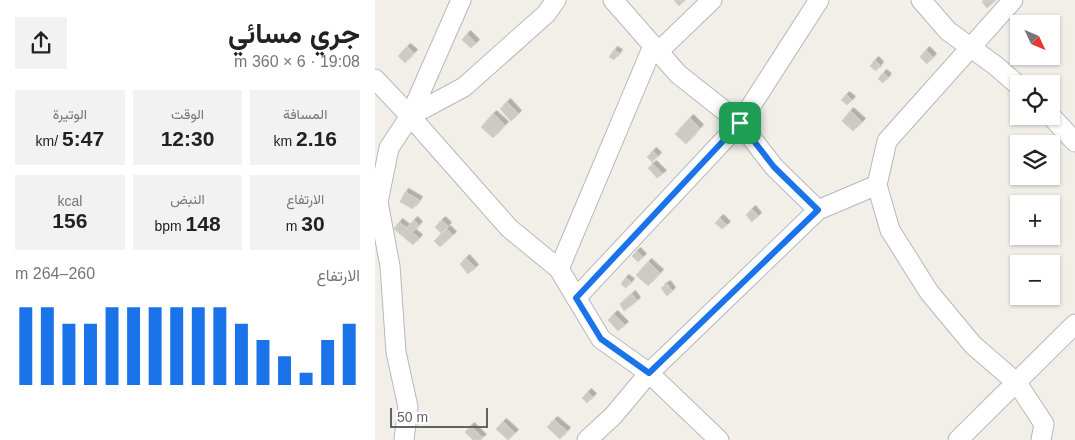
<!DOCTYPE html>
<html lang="ar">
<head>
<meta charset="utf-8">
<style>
  :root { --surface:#fff; --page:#f2f2f2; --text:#222; --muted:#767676; --accent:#1a73e8 }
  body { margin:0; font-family:Helvetica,Vazirmatn,sans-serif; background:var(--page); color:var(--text); direction:rtl; height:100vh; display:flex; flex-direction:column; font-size:19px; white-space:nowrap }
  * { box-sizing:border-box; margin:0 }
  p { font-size:16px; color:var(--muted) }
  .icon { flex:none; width:28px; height:28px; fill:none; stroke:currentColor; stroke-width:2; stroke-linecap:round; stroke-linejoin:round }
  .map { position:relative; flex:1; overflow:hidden; direction:ltr }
  .side { display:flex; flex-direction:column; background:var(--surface); width:375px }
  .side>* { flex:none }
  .needle { width:32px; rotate:134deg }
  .tools { position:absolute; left:635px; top:15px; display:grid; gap:10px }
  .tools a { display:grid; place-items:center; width:50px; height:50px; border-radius:0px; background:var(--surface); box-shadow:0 1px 4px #0004; font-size:25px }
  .scale { position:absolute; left:15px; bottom:12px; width:98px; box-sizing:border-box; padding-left:5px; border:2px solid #5f6368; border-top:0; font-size:14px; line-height:18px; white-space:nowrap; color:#5f6368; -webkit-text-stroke:4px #fff; paint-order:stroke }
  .pin { position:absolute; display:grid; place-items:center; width:42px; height:42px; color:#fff; margin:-21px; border-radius:10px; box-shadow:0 2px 8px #0006 }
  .round { display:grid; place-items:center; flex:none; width:52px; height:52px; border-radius:0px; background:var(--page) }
  .overview { display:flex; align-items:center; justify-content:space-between; height:85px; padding:0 15px }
  h1 { font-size:28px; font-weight:700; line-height:38px }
  .metrics { display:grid; grid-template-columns:repeat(3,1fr); gap:8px; height:85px; padding:5px 15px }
  .metrics div { display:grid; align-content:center; border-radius:0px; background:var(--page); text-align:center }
  .metrics b { font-size:21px; font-weight:700 }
  .metrics small { font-size:14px; font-weight:400 }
  .metrics p { font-size:14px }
  .chart { height:140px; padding:10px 15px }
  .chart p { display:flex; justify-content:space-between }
  .chart svg { width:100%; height:90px; margin-top:5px; stroke:var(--accent); stroke-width:6 }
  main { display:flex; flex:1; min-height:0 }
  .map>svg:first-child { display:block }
  .building { fill:#cccac5; stroke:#d6d1c6; filter:url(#shadow) }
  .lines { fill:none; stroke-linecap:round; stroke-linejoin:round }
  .minor-casing { stroke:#b5b8bc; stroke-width:21 }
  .minor { stroke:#fff; stroke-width:19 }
  .route-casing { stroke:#fff; stroke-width:10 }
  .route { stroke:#1a73e8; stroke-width:6 }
</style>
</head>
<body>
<main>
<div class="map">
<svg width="700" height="440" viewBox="0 0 700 440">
  <defs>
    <filter id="shadow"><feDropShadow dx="3.5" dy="-3.5" stdDeviation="0" flood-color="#0004"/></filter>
  </defs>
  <rect width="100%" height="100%" fill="#f1efe8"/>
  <g class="building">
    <polygon points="299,0 310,0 304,6"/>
    <polygon points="609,0 621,0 612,8 607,2"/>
    <polygon points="92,34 101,43 96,48 87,40"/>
    <polygon points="32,47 39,53 30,63 23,56"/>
    <polygon points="239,50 244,53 239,60 234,57"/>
    <polygon points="551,50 558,57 552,64 545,57"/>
    <polygon points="500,60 505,65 501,71 495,66"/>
    <polygon points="508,73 513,77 508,83 503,79"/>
    <polygon points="471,95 477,100 472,105 466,100"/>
    <polygon points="132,102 143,114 136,121 125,109"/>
    <polygon points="475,111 487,122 478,131 467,121"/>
    <polygon points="118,114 130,125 118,138 106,127"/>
    <polygon points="315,118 325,128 311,144 300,134"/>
    <polygon points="278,151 283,156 277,162 272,157"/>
    <polygon points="278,164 288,174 282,178 273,168"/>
    <polygon points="30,192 44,200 38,209 25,202"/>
    <polygon points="377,209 383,216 377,222 371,215"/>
    <polygon points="345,218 352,225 347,229 340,223"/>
    <polygon points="39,220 44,225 37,233 32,228"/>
    <polygon points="67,220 73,226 66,233 60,227"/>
    <polygon points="24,222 44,238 38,245 19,229"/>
    <polygon points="72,229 78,235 65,247 59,241"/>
    <polygon points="262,251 268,257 263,262 257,256"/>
    <polygon points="91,258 100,268 93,274 85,264"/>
    <polygon points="273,262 285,273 273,286 261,275"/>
    <polygon points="250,278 256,282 251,288 246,284"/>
    <polygon points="292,284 297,291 292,296 286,288"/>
    <polygon points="257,294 262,301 249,311 245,304"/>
    <polygon points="239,314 250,325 243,331 233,320"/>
    <polygon points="213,392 218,397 212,403 207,398"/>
    <polygon points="179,420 192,431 185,439 172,427"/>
    <polygon points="128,422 140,433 133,440 121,429"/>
    <polygon points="96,426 108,438 105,440 98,440 90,432"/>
  </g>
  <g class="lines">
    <defs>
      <g id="minor">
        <polyline points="238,0 303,74 365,123 399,167 443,210"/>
        <polyline points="546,0 573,31 621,66 644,86"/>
        <polyline points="283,52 337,0"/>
        <polyline points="0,79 35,116 134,228 184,269 226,339 274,373 344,440"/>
        <polyline points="35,116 89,87 171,14 181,0"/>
        <polyline points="676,116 700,142"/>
        <polyline points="502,185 515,230 554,292 598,345 642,383 669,424 666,440"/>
        <polyline points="184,269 278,46"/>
        <polyline points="201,298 365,123 444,0"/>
        <polyline points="29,440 33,407 21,352 15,266 3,202 14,148 35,116 86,0"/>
        <polyline points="212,440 238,416 274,373 443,210 502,185 512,141 638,0"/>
        <polyline points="583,440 700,324"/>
      </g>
    </defs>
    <use href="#minor" class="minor-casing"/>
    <use href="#minor" class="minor"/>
  </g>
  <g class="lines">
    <defs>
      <polygon id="route" points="365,123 399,167 443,210 274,373 226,339 201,298"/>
    </defs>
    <use href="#route" class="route-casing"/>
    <use href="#route" class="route"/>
  </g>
</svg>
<div class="tools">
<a><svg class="needle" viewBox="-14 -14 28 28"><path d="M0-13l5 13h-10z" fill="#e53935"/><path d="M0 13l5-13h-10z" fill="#767676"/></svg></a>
<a><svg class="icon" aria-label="locate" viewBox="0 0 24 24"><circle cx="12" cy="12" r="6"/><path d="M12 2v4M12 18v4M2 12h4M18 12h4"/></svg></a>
<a><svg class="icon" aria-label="layers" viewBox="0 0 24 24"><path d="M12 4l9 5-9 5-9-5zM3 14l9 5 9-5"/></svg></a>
<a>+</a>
<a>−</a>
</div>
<div class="scale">50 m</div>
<div class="pin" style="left:365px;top:123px;background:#1e9e55"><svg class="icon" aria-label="arrive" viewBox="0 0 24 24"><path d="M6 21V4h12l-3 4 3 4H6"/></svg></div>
</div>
<section class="side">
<div class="overview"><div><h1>جري مسائي</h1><p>19:08 · 6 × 360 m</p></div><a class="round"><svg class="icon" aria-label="share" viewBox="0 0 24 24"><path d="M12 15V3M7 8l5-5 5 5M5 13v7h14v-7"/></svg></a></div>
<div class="metrics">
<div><p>المسافة</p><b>2.16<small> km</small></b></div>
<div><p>الوقت</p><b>12:30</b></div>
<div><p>الوتيرة</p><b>5:47<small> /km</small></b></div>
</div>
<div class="metrics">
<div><p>الارتفاع</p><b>30<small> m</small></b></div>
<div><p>النبض</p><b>148<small> bpm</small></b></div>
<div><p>kcal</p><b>156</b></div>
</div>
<div class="chart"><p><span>الارتفاع</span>260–264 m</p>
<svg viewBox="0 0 160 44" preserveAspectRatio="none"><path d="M5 44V6M15 44V6M25 44V14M35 44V14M45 44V6M55 44V6M65 44V6M75 44V6M85 44V6M95 44V6M105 44V14M115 44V22M125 44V30M135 44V38M145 44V22M155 44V14"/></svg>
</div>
</section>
</main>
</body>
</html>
